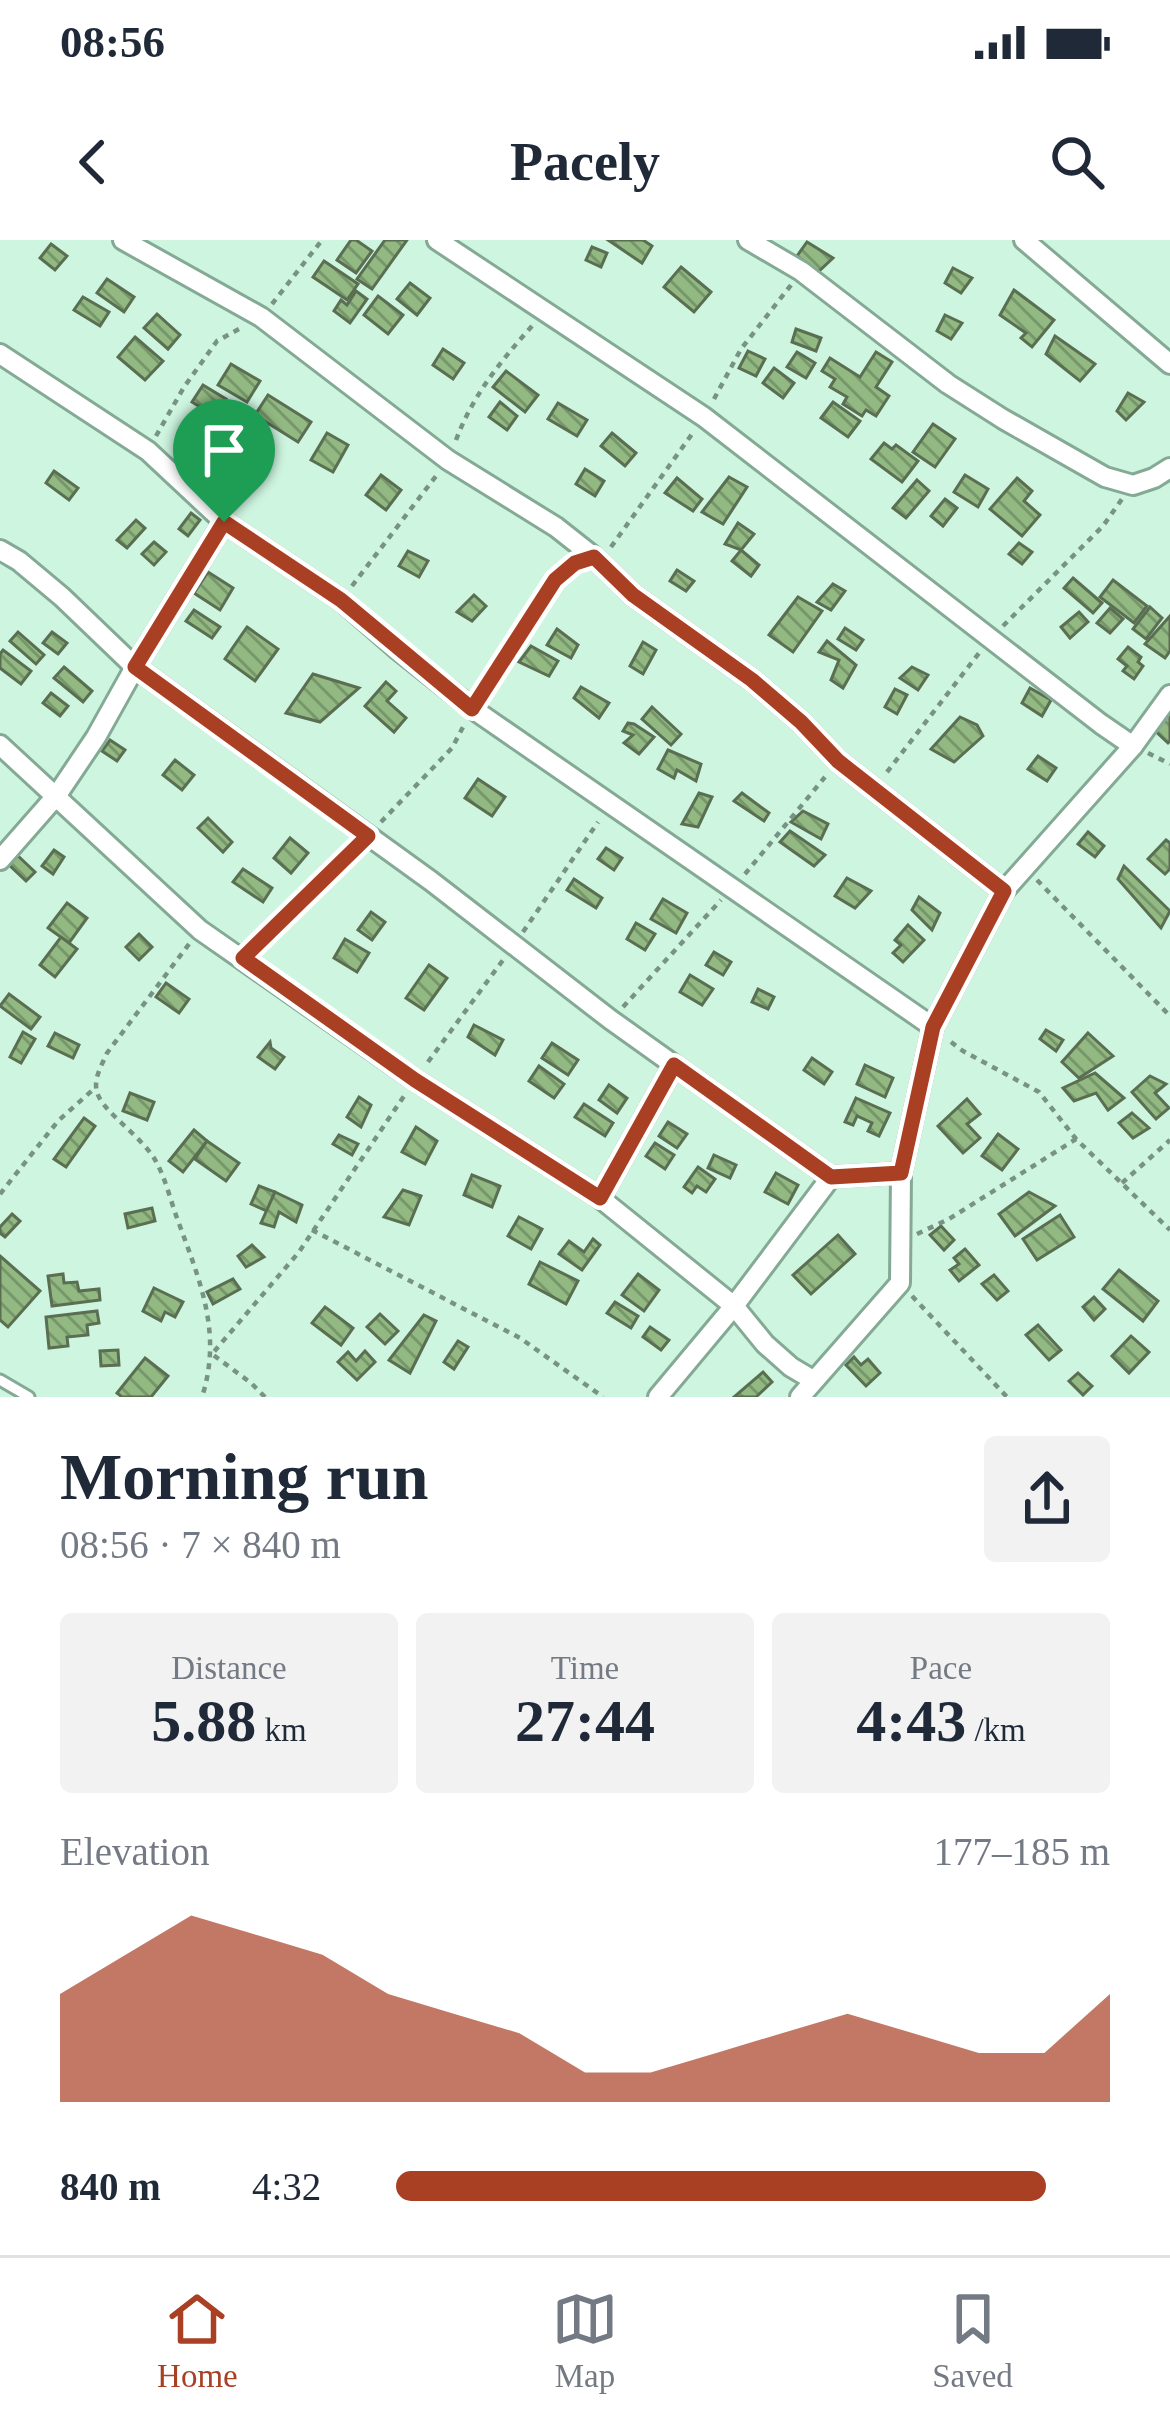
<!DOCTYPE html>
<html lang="en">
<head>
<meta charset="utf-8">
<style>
  :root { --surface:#fff; --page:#f2f2f3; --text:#1f2937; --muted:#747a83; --line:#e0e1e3; --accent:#a94023 }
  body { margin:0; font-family:"Times New Roman",serif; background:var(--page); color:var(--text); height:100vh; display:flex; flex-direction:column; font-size:45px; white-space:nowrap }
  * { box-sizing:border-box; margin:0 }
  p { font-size:39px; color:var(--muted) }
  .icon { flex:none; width:66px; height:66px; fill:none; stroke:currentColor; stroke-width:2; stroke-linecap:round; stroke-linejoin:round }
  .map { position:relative; height:1157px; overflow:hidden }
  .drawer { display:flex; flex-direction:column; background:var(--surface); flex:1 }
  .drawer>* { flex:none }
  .pin { position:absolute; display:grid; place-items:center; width:102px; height:102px; color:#fff; margin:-123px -51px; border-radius:50% 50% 50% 0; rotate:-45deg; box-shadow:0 0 12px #0007 }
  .pin .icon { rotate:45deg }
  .round { display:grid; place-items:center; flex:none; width:126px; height:126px; border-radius:12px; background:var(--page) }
  .summary { display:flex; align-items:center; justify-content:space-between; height:204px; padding:0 60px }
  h1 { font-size:66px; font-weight:600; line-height:90px }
  .metrics { display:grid; grid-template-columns:repeat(3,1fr); gap:18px; height:204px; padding:12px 60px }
  .metrics div { display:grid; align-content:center; border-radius:12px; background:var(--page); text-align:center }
  .metrics b { font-size:60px; font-weight:600 }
  .metrics small { font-size:33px; font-weight:400 }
  .metrics p { font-size:33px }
  .chart { height:336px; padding:24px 60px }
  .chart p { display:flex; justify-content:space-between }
  .chart svg { width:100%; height:216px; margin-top:12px; fill:var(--accent); opacity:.7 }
  ul { padding:0 60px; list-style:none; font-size:39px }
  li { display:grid; grid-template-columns:192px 144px 1fr; align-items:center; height:90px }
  li i { height:30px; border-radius:15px; background:var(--accent) }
  .status { display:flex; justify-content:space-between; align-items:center; height:84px; padding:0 60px; background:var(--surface); direction:ltr }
  .status svg { height:33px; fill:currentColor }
  header { display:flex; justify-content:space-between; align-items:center; height:156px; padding:0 60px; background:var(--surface); font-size:54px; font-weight:600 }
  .dock { display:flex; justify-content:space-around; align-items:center; height:168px; border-top:3px solid var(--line); background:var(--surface); font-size:33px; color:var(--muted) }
  .dock a { display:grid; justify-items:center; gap:6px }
  .dock .on { color:var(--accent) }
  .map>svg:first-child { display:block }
  .building { fill:url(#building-back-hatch); stroke:#5a6e52; stroke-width:3 }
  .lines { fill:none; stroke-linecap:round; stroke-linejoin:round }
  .service-casing { stroke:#84a995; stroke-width:15 }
  .minor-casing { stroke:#84a995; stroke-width:24 }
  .path { stroke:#789284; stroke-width:4.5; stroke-dasharray:6 6; stroke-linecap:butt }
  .service { stroke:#fff; stroke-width:9 }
  .minor { stroke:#fff; stroke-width:18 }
  .route-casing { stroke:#fff; stroke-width:24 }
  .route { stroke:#a94023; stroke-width:15 }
</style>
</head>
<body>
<div class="status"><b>08:56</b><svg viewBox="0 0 49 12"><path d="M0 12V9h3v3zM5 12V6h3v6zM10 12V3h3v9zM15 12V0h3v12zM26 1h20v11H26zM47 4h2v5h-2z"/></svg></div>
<header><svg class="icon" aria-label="back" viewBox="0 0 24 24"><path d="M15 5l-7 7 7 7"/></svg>Pacely<svg class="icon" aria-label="search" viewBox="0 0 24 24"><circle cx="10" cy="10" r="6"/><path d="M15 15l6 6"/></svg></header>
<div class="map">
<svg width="1170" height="1157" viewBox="0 0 1170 1157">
  <defs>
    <pattern id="building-back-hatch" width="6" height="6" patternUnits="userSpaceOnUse" patternTransform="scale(3)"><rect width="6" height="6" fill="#92b982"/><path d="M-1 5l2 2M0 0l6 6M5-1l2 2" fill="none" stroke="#77976b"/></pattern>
  </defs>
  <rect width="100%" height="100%" fill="#cef5e0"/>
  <g class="building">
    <polygon points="351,0 356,0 372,11 356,33 337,20"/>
    <polygon points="385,0 407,0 372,49 357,39"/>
    <polygon points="608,0 643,0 652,6 642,23"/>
    <polygon points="807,2 833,18 818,32 797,16"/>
    <polygon points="51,4 67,16 55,30 40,18"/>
    <polygon points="592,7 607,13 601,27 586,20"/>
    <polygon points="324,21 358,44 347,60 313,37"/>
    <polygon points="681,27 711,52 694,72 664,47"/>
    <polygon points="953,28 972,38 961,53 945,43"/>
    <polygon points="107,39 134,57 124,72 97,53"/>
    <polygon points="410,43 430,58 417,75 397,59"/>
    <polygon points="1014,50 1054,80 1032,107 1021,98 1026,93 1000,75"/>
    <polygon points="356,51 367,59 350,83 334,71 341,60 347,65"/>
    <polygon points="378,56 403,75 388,94 364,75"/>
    <polygon points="83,57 109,72 100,86 74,70"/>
    <polygon points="157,74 180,95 168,109 144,88"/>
    <polygon points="945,75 962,83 951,99 937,91"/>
    <polygon points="796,89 821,98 816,111 792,102"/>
    <polygon points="1055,96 1095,124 1080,141 1046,114"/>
    <polygon points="135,97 163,121 145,140 118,117"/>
    <polygon points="443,109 464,123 453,139 433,125"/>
    <polygon points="748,111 765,119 756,136 739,128"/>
    <polygon points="797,112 815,123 806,138 787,127"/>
    <polygon points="876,112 892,122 876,147 889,156 876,176 866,170 862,176 843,164 847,157 830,147 835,139 822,131 830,118 860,137"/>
    <polygon points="231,124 260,141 247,162 218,145"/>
    <polygon points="774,128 794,143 783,158 763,143"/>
    <polygon points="506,131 538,155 525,172 493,147"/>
    <polygon points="203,145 226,159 215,176 192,162"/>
    <polygon points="1128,153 1144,162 1126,180 1117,171"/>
    <polygon points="268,155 311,182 298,202 255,175"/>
    <polygon points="500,162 517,176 507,190 489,177"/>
    <polygon points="833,162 860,181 848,197 821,178"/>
    <polygon points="558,163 587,180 577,196 548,179"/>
    <polygon points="244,176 263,188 253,204 234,192"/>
    <polygon points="933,184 955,199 935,227 913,212"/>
    <polygon points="327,193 348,205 333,232 311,220"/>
    <polygon points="612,193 636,213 625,226 601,206"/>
    <polygon points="884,203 892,209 896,205 918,221 902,242 871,219"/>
    <polygon points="585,229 604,241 595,256 576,244"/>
    <polygon points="54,231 78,248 69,260 46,243"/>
    <polygon points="381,235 401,250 386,270 366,255"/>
    <polygon points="965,235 988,249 978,267 954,252"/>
    <polygon points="729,237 747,247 723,284 702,272"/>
    <polygon points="677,238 702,259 693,271 665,253"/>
    <polygon points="1017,238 1032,251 1024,261 1040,275 1022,296 990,269"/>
    <polygon points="917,240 929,251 906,278 893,268"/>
    <polygon points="945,259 957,268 943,286 931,276"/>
    <polygon points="191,273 200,280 188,296 179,289"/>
    <polygon points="136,280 145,288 127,308 117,300"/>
    <polygon points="738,283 754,294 741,310 725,304"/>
    <polygon points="154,302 166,312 154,325 142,314"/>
    <polygon points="1019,303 1032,312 1022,324 1009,314"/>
    <polygon points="741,310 759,325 751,336 732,321"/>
    <polygon points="408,311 428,321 419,337 399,326"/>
    <polygon points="677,330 694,341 686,351 670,341"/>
    <polygon points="208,332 233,348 220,370 194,353"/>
    <polygon points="1073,338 1102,363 1093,373 1064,348"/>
    <polygon points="1113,340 1147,366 1134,383 1100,357"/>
    <polygon points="833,344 845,351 831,370 817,362"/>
    <polygon points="474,355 486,366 472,381 457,372"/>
    <polygon points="798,357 822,371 793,412 769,395"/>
    <polygon points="1150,367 1162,378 1146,399 1133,389"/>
    <polygon points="1110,368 1123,379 1110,393 1097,383"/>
    <polygon points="194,370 220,387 212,398 186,381"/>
    <polygon points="1079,372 1088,382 1070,398 1061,387"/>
    <polygon points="1170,376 1170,411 1165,418 1145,404"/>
    <polygon points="247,387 278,409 255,441 225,419"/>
    <polygon points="845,388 863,400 856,410 838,399"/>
    <polygon points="557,389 578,405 571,418 547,405"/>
    <polygon points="18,392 44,415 36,424 10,401"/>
    <polygon points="52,392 67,403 58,414 43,403"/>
    <polygon points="827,401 856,425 843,448 831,440 839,420 819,412"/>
    <polygon points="643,402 656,410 643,434 630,426"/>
    <polygon points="531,406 558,421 549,436 519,422"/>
    <polygon points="1128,407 1141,417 1138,422 1143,426 1134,439 1123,431 1127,426 1118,419"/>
    <polygon points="3,410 31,431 21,444 0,428 0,414"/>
    <polygon points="64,427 92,451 83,462 54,438"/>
    <polygon points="912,427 928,435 918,450 900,438"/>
    <polygon points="313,434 359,448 320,482 286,473"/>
    <polygon points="386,442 396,451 387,461 406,478 394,492 365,466"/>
    <polygon points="581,447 609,463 599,478 574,458"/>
    <polygon points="1030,448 1051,460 1042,476 1022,463"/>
    <polygon points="895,449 907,455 897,474 885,467"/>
    <polygon points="51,453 68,466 60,476 43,463"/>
    <polygon points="652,467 681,494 671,505 642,479"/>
    <polygon points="1170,469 1170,501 1168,503 1153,489"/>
    <polygon points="960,477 977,485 983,496 954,522 931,509"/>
    <polygon points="628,483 634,484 654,497 639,514 624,503 633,495 623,491"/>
    <polygon points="110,500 125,510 117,521 102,511"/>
    <polygon points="668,510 701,524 696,541 677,530 674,538 658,529"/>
    <polygon points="1038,516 1056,528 1047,541 1028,529"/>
    <polygon points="175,520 194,535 182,550 163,535"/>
    <polygon points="478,539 505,557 492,576 465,558"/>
    <polygon points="699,553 712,557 698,587 682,584"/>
    <polygon points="742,553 769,573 764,581 734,561"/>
    <polygon points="803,571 828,584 821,599 791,582"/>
    <polygon points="208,578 232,602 223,612 198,588"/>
    <polygon points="790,591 825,615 814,626 780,602"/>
    <polygon points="1088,592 1104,606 1095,617 1078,604"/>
    <polygon points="290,598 308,613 291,633 274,618"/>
    <polygon points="1166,600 1170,603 1170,629 1165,634 1148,619"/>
    <polygon points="606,608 622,618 614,630 598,619"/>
    <polygon points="54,610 64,617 53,634 42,626"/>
    <polygon points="16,614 35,632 26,641 7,623"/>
    <polygon points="1124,626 1170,671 1161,688 1118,639"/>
    <polygon points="243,629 272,648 263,662 233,642"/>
    <polygon points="847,638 871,651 855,668 835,656"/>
    <polygon points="574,639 602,658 596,668 567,650"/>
    <polygon points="919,657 940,673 932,690 912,670"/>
    <polygon points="663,659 687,673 676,693 651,679"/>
    <polygon points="67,663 87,678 69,703 48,688"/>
    <polygon points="371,672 385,682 372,700 358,690"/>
    <polygon points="636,683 655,694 645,710 627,699"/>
    <polygon points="908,685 924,700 903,722 893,713 901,705 895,700"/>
    <polygon points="139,694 152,707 139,720 126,707"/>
    <polygon points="61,697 77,709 55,737 40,725"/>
    <polygon points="345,699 369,713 357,732 334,718"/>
    <polygon points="714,712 731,722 723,735 706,725"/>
    <polygon points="429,725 447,738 424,770 406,758"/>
    <polygon points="690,735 713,749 702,765 680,752"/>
    <polygon points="166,743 189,759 179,773 156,757"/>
    <polygon points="758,749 774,757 768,769 752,762"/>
    <polygon points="9,754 40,777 31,789 0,766"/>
    <polygon points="474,785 503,800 495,815 468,797"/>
    <polygon points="1046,790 1063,800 1056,811 1040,799"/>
    <polygon points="23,792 35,799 21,823 10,817"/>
    <polygon points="55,793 79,805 73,818 48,806"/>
    <polygon points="1088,793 1113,816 1079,838 1062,822"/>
    <polygon points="270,802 271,808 284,817 275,829 258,817"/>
    <polygon points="552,803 578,820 568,835 542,818"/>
    <polygon points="812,818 832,832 824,844 804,830"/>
    <polygon points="865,825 893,838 885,857 857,844"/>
    <polygon points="539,826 564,844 554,858 529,841"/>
    <polygon points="1095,833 1124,858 1108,870 1096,853 1074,861 1063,848"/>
    <polygon points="1150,836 1166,844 1155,853 1169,868 1156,879 1132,852"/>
    <polygon points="609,845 627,858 617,873 599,860"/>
    <polygon points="130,853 154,862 147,880 123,871"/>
    <polygon points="359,857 371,865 361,887 347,877"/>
    <polygon points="856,858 890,873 879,896 868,891 872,883 857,876 853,885 845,882"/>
    <polygon points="967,859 980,874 967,884 980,898 963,913 938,886"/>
    <polygon points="584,864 613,883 605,896 575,877"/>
    <polygon points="1132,873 1149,888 1133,898 1119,883"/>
    <polygon points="84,878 95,886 66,927 54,919"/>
    <polygon points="668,882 687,894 677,908 659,896"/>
    <polygon points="416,887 437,901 425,924 402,912"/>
    <polygon points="194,890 207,901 183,932 169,921"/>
    <polygon points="998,894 1018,909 1002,930 982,916"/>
    <polygon points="339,895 358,904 352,915 333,904"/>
    <polygon points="207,901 239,923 226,941 195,919"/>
    <polygon points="655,903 674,915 665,929 646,916"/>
    <polygon points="714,915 736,925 730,938 708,928"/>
    <polygon points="698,927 715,939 706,952 697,946 692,953 684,947"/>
    <polygon points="776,933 798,945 788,964 765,952"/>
    <polygon points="472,935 500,946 492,967 464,955"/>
    <polygon points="259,946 275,952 267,971 251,964"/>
    <polygon points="403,950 421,956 409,985 384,977"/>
    <polygon points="275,952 302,965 296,982 279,972 274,987 261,983"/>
    <polygon points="1029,952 1055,966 1015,996 999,974"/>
    <polygon points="152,968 155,981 128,988 125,974"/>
    <polygon points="12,974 20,981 5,997 0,993 0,987"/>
    <polygon points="1060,975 1074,997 1037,1020 1023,999"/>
    <polygon points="519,977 542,989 531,1009 508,996"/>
    <polygon points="941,986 954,1000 944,1010 930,995"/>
    <polygon points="838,995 855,1014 811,1054 793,1035"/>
    <polygon points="593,999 600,1005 582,1030 559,1014 569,1001 584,1012"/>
    <polygon points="252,1005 264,1017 246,1027 238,1016"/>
    <polygon points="965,1009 979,1025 959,1041 950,1030 959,1024 954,1018"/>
    <polygon points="0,1016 40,1051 8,1087 0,1080"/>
    <polygon points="540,1022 578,1041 566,1064 529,1044"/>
    <polygon points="1119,1030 1158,1061 1143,1081 1103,1049"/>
    <polygon points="63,1034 64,1043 77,1042 79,1051 99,1049 100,1060 52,1066 48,1036"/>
    <polygon points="638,1034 659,1050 644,1071 622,1055"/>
    <polygon points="994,1035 1008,1051 997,1060 982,1044"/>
    <polygon points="233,1039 240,1049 213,1064 207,1052"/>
    <polygon points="154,1048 183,1062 175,1077 165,1072 161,1081 143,1071"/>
    <polygon points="1094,1057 1105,1069 1094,1080 1083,1067"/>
    <polygon points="615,1062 638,1076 631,1088 607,1073"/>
    <polygon points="325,1067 353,1088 341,1105 312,1083"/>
    <polygon points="97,1071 99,1083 87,1085 88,1095 67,1097 68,1106 49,1108 46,1077"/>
    <polygon points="380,1074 398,1091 385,1104 367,1087"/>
    <polygon points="424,1075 436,1081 410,1133 389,1120"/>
    <polygon points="1038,1085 1061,1110 1049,1120 1026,1095"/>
    <polygon points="650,1087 669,1100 661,1110 643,1097"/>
    <polygon points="1131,1096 1149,1112 1129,1133 1112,1116"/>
    <polygon points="458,1101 468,1107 454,1129 444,1122"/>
    <polygon points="118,1110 119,1125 101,1126 100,1111"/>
    <polygon points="365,1111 375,1122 357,1140 338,1122 348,1112 356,1121"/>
    <polygon points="854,1117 861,1125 868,1119 880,1133 866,1146 846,1125"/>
    <polygon points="145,1118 168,1136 151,1157 122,1157 117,1153"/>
    <polygon points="763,1132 772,1142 756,1157 734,1157"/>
    <polygon points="1078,1133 1092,1146 1083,1155 1069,1141"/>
  </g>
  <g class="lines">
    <defs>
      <polyline id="service" points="0,1140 29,1157"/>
      <g id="minor">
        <polyline points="123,0 261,77 448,220 556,287 594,317 633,355 752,440 801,482 838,521 1004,651"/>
        <polyline points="437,0 704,177 1101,484 1133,506"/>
        <polyline points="748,0 801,31 948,144 1003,179 1105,237 1133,245 1154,238 1170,228"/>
        <polyline points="1024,0 1170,124"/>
        <polyline points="0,114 148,211 224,282 341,360 396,408 473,469 933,787"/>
        <polyline points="0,310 19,321 62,357 135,427 431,641 611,780 831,937"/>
        <polyline points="0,505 200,690 415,840 600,958 734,1066 765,1104 791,1127 813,1140"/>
        <polyline points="0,620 57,555 96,497 135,427 224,282"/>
        <polyline points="901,933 933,787 1004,651 1133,506 1170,455"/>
        <polyline points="600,958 674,825"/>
        <polyline points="658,1157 734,1066 831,937 901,933 900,1043 800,1157"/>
      </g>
    </defs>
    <use href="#service" class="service-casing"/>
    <use href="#minor" class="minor-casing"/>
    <g class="path">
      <polyline points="272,64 322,0"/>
      <polyline points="714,159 741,109 791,45"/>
      <polyline points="156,196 184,147 217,101 239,89"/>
      <path d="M 456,200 C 473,155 500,122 532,86"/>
      <polyline points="611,307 692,194"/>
      <polyline points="352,346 436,236"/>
      <polyline points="1003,386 1103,286 1122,259"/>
      <polyline points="484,451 555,340 573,324"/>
      <polyline points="1148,513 1170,524"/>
      <polyline points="887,532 979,413"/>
      <polyline points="381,582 452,508 463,487"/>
      <polyline points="745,634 825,537"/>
      <polyline points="1037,640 1170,776"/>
      <polyline points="523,692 598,582"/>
      <path d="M 189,704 L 107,813 C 101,827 91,842 99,857 C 107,874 140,896 154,918 C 165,936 170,959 177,978 C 199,1039 223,1092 202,1157"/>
      <polyline points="256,704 356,608"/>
      <polyline points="623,767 721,660"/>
      <polyline points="951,802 963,811 1039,852 1076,899 1170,990"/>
      <polyline points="428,822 503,720"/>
      <polyline points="1122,943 1170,900"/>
      <polyline points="0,954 58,881 96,847"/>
      <polyline points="312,990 520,1098 603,1157"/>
      <polyline points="917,994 949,979 1076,899"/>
      <polyline points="912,1056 1007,1157"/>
      <polyline points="265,1157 251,1143 212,1114 299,1012 404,856"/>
    </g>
    <use href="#service" class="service"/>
    <use href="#minor" class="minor"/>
  </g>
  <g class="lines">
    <defs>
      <polygon id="route" points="224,282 341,360 472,469 555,340 575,323 594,317 633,355 752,440 801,482 838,521 1004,651 933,787 901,933 831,937 674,825 600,958 415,840 243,718 368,596 135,427"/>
    </defs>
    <use href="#route" class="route-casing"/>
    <use href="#route" class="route"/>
  </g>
</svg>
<div class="pin" style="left:224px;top:282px;background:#1e9e55"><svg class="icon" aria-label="arrive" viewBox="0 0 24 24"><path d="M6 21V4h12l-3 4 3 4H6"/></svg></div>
</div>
<section class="drawer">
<div class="summary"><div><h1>Morning run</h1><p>08:56 · 7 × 840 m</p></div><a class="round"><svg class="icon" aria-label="share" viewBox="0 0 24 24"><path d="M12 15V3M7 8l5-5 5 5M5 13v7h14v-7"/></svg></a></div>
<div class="metrics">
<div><p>Distance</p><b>5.88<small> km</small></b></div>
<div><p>Time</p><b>27:44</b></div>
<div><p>Pace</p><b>4:43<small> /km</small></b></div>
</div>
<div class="chart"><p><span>Elevation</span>177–185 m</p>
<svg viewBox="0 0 160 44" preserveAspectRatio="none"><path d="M0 44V22L10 14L20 6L30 10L40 14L50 22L60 26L70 30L80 38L90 38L100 34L110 30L120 26L130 30L140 34L150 34L160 22V44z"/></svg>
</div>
<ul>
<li><b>840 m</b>4:32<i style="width:91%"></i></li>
</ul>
</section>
<nav class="dock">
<a class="on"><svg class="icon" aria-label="home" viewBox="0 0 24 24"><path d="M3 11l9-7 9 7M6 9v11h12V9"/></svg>Home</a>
<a><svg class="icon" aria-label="map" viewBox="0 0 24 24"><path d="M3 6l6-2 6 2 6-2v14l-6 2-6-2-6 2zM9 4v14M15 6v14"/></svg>Map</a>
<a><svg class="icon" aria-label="saved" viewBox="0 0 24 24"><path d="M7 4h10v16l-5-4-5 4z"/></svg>Saved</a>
</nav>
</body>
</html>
